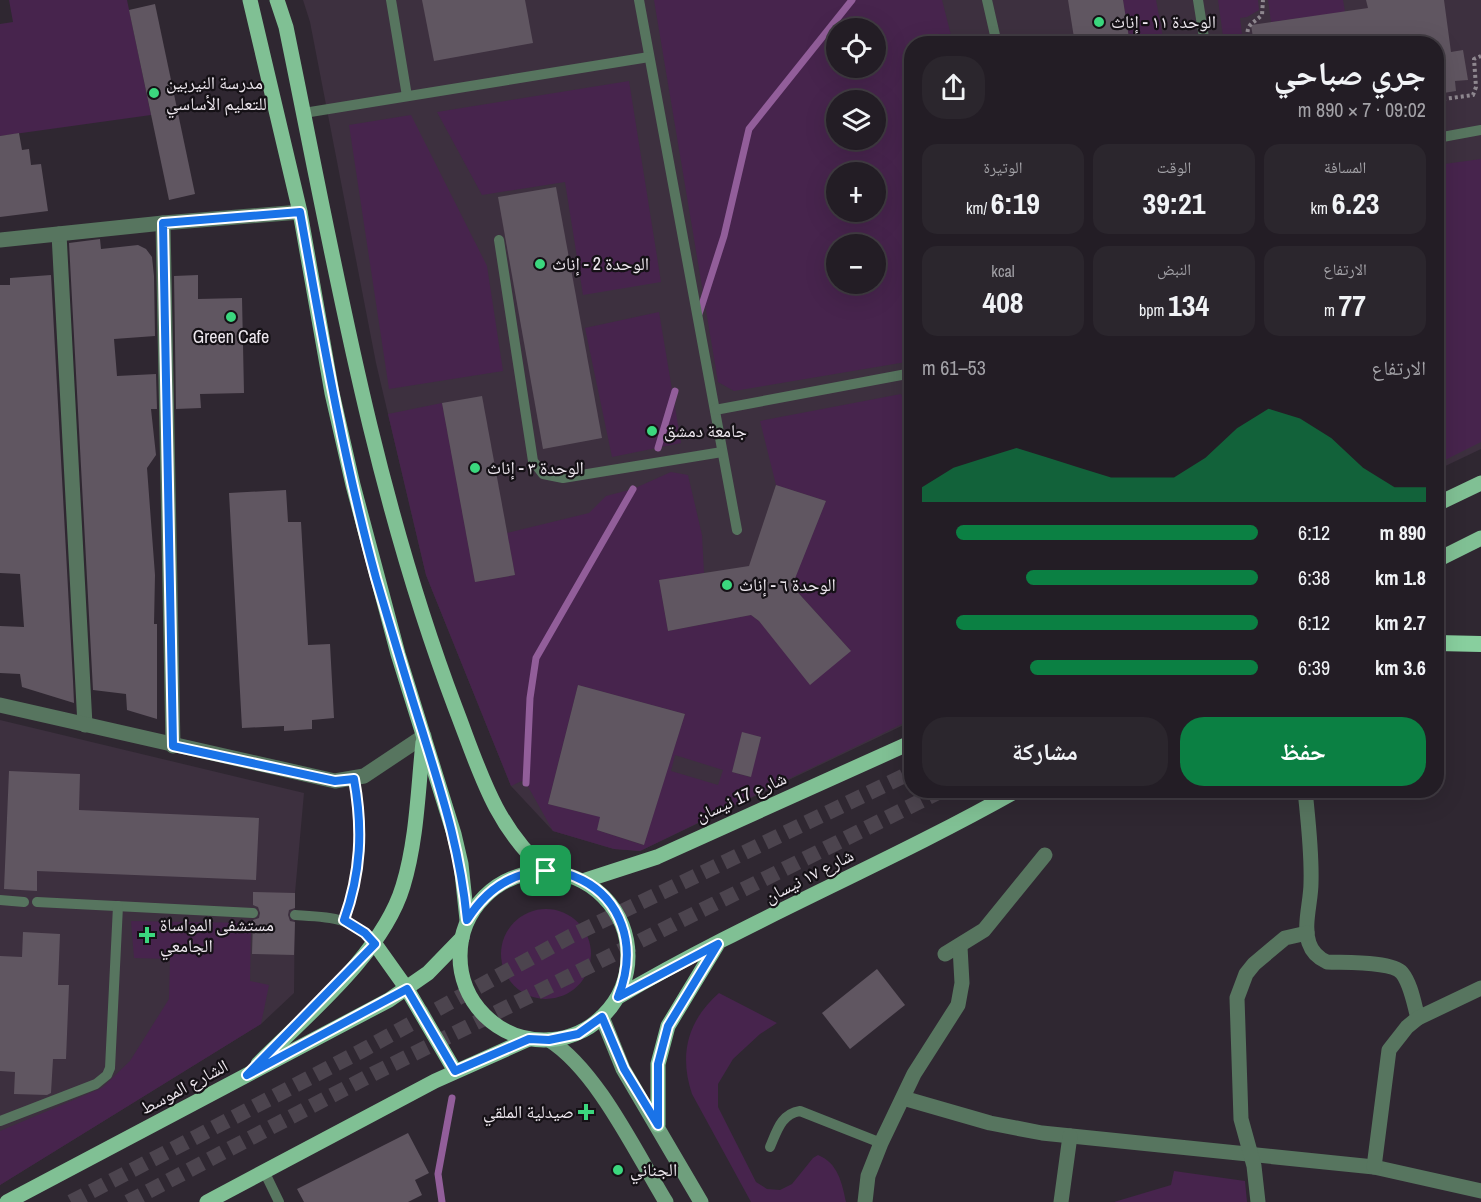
<!DOCTYPE html>
<html lang="ar">
<head>
<meta charset="utf-8">
<style>
  :root { --surface:#231d25; --page:#2b262d; --text:#f1f3f6; --muted:#a3a2a7; --line:#403b42; --accent:#0b8043 }
  body { margin:0; font-family:"Archivo Narrow","Noto Naskh Arabic",sans-serif; background:var(--page); color:var(--text); direction:rtl; height:100vh; display:flex; flex-direction:column; font-size:22px; white-space:nowrap }
  * { box-sizing:border-box; margin:0 }
  p { font-size:20px; color:var(--muted) }
  .icon { flex:none; width:33px; height:33px; fill:none; stroke:currentColor; stroke-width:2; stroke-linecap:round; stroke-linejoin:round }
  .map { position:relative; flex:1; overflow:hidden; direction:ltr }
  .drawer { position:absolute; left:904px; top:36px; width:540px; height:762px; display:flex; flex-direction:column; background:var(--surface); border-radius:24px; box-shadow:0 6px 24px #0002,0 0 0 2px var(--line); direction:rtl }
  .drawer>* { flex:none }
  .buttons { position:absolute; left:826px; top:18px; display:grid; gap:12px }
  .buttons a { display:grid; place-items:center; width:60px; height:60px; border-radius:50%; background:var(--surface); box-shadow:0 6px 24px #0002,0 0 0 2px var(--line); font-size:30px }
  .pin { position:absolute; display:grid; place-items:center; width:51px; height:51px; color:#fff; margin:-26px; border-radius:12px; box-shadow:0 3px 9px #0006 }
  .round { display:grid; place-items:center; flex:none; width:63px; height:63px; border-radius:24px; background:var(--page) }
  .head { display:flex; align-items:center; justify-content:space-between; height:102px; padding:0 18px }
  h1 { font-size:33px; font-weight:700; line-height:45px }
  .metrics { display:grid; grid-template-columns:repeat(3,1fr); gap:9px; height:102px; padding:6px 18px }
  .metrics div { display:grid; align-content:center; border-radius:15px; background:var(--page); text-align:center }
  .metrics b { font-size:30px; font-weight:700 }
  .metrics small { font-size:16px; font-weight:400 }
  .metrics p { font-size:16px }
  .chart { height:168px; padding:12px 18px }
  .chart p { display:flex; justify-content:space-between }
  .chart svg { width:100%; height:108px; margin-top:6px; fill:var(--accent); opacity:.7 }
  .button { display:flex; gap:12px; margin-top:auto; padding:12px 18px }
  .button a { flex:1; height:69px; border-radius:24px; background:var(--accent); color:#fff; font-size:24px; font-weight:700; line-height:69px; text-align:center }
  .button a+a { background:var(--page); color:var(--text) }
  ul { padding:0 18px; list-style:none; font-size:20px }
  li { display:grid; grid-template-columns:96px 72px 1fr; align-items:center; height:45px }
  li i { height:15px; border-radius:8px; background:var(--accent) }
  .map>svg:first-child { display:block }
  .built { fill:#3d303f; fill-rule:evenodd }
  .green { fill:#47244d; fill-rule:evenodd }
  .lines { fill:none; stroke-linecap:round; stroke-linejoin:round }
  .stream { stroke:#925e9a; stroke-width:7 }
  .building { fill:#605661 }
  .primary-tunnel { stroke:#4c444e; stroke-width:15; stroke-dasharray:15 8; stroke-linecap:butt }
  .path { stroke:#8e878f; stroke-width:4; stroke-dasharray:3 3; stroke-linecap:butt }
  .service { stroke:#57755f; stroke-width:10 }
  .minor { stroke:#57755f; stroke-width:15 }
  .secondary { stroke:#6f9f7d; stroke-width:15 }
  .primary { stroke:#80c094; stroke-width:15 }
  .trunk { stroke:#88cf9e; stroke-width:16 }
  .route-casing { stroke:#fff; stroke-width:12 }
  .route { stroke:#1a73e8; stroke-width:8 }
  .poi-dot { fill:#3bd77e; stroke:#151116; stroke-width:2 }
  .labels { text-anchor:middle; stroke-width:4.5; stroke-linejoin:round; paint-order:stroke }
  .poi-label { font-size:18px; fill:#eee8ef; stroke:#151116; text-anchor:start }
  .street-label { font-size:18px; fill:#eee8ef; stroke:#151116 }
</style>
</head>
<body>
<div class="map">
<svg width="1481" height="1202" viewBox="0 0 1481 1202">
  <rect width="100%" height="100%" fill="#2f2731"/>
  <g class="built">
    <path d="M 303,0 L 1481,0 L 1481,449 L 1437,470 L 1437,44 L 912,44 L 912,721 L 640,851 L 614,849 L 553,831 L 511,786 L 426,575 L 376,363 L 310,22 ZM 837,28 L 876,28 L 876,68 L 837,68 ZM 837,100 L 876,100 L 876,140 L 837,140 ZM 837,172 L 876,172 L 876,212 L 837,212 ZM 837,244 L 876,244 L 876,284 L 837,284 Z"/>
    <polygon points="0,720 304,793 295,893 294,993 261,1024 0,1185"/>
  </g>
  <g class="green">
    <polygon points="9,0 127,0 151,115 0,136 0,24 13,22"/>
    <path d="M 654,0 L 942,0 L 953,43 L 912,44 L 912,361 L 734,391 L 718,382 ZM 837,28 L 876,28 L 876,68 L 837,68 ZM 837,100 L 876,100 L 876,140 L 837,140 ZM 837,172 L 876,172 L 876,212 L 837,212 ZM 837,244 L 876,244 L 876,284 L 837,284 Z"/>
    <polygon points="1123,0 1156,0 1164,43 1130,43"/>
    <polygon points="1218,0 1258,0 1259,10 1247,17 1240,18 1243,43 1224,43"/>
    <polygon points="1268,0 1343,0 1345,12 1271,22"/>
    <polygon points="629,81 661,282 583,295 565,182 482,195 437,112"/>
    <polygon points="411,115 487,266 503,371 389,389 349,125"/>
    <polygon points="1481,159 1481,442 1437,464 1437,165"/>
    <polygon points="659,312 681,443 612,457 585,328"/>
    <path d="M 901,394 L 904,401 L 902,415 L 912,425 L 912,719 L 640,851 L 614,849 L 553,831 L 526,783 L 526,779 L 511,786 L 426,575 L 388,414 L 442,403 L 475,582 L 515,575 L 507,533 L 589,513 L 606,496 L 633,489 L 671,472 L 688,475 L 702,535 L 704,573 L 659,580 L 668,631 L 751,615 L 759,621 L 851,651 L 795,589 L 794,580 L 826,501 L 776,485 L 760,421 ZM 578,685 L 618,696 L 588,814 L 548,804 ZM 633,700 L 685,714 L 643,845 L 597,830 ZM 742,733 L 761,737 L 750,777 L 732,772 ZM 675,755 L 723,770 L 718,785 L 671,771 Z"/>
    <circle cx="546" cy="954" r="45"/>
    <polygon points="131,921 251,923 250,981 269,985 261,1024 0,1185 0,1131 102,1088 130,1061 169,999 170,959 134,958"/>
    <path d="M 719,993 L 777,1023 L 760,1034 L 733,1059 L 718,1084 L 718,1107 L 756,1182 L 767,1189 L 780,1190 L 792,1184 L 813,1158 L 818,1155 C 838,1163 842,1183 846,1202 L 751,1202 L 692,1094 C 679,1055 687,1021 719,993 Z"/>
    <polygon points="1174,1171 1245,1181 1247,1202 1114,1202 1171,1185"/>
  </g>
  <g class="lines">
    <g class="stream">
      <polyline points="699,314 724,236 749,129 852,0"/>
      <polyline points="658,448 675,391"/>
      <polyline points="526,783 530,698 536,658 633,489"/>
      <polyline points="442,1202 438,1174 452,1098"/>
    </g>
  </g>
  <g class="building">
    <polygon points="422,0 525,0 533,43 434,61"/>
    <polygon points="1068,0 1123,0 1130,44 1075,44"/>
    <polygon points="1366,0 1444,0 1451,52 1463,50 1468,80 1455,81 1456,91 1437,94 1437,44 1254,44 1251,25 1368,8"/>
    <polygon points="155,4 195,194 169,200 129,10"/>
    <polygon points="19,133 22,150 29,149 31,165 41,164 48,211 0,217 0,136"/>
    <polygon points="556,187 602,438 543,449 498,197"/>
    <polygon points="100,239 101,249 138,245 146,249 152,257 154,276 155,336 114,339 117,376 156,374 157,409 151,409 156,455 147,468 155,575 154,624 157,624 157,719 127,710 126,694 93,690 69,243"/>
    <polygon points="51,275 73,681 74,703 22,687 20,674 0,673 0,626 24,627 20,574 0,573 0,285 10,285 10,278"/>
    <polygon points="198,275 198,299 242,298 244,393 200,394 201,408 176,409 174,276"/>
    <polygon points="482,396 515,575 475,582 442,403"/>
    <polygon points="776,485 826,501 792,586 851,651 810,685 759,621 751,615 668,631 659,580 749,566"/>
    <polygon points="286,490 288,522 301,522 308,645 330,644 334,718 312,720 312,729 284,731 284,726 242,728 229,493"/>
    <polygon points="578,685 685,714 644,845 597,830 600,817 548,804"/>
    <polygon points="742,732 761,737 751,777 732,772"/>
    <polygon points="9,771 80,774 79,810 259,818 256,880 37,871 37,891 4,889"/>
    <polygon points="253,892 295,893 295,908 289,910 288,915 290,921 295,922 294,955 252,954 253,920 259,918 260,913 258,907 253,905"/>
    <polygon points="23,932 60,934 58,985 69,985 66,1059 53,1059 51,1093 47,1095 14,1094 15,1072 0,1071 0,956 22,957"/>
    <polygon points="877,969 905,1005 850,1049 822,1013"/>
    <polygon points="408,1133 429,1173 415,1180 422,1195 408,1202 304,1202 297,1189"/>
  </g>
  <g class="lines">
    <g class="primary-tunnel">
      <polyline points="71,1202 363,1050 571,936 912,772"/>
      <polyline points="128,1202 373,1074 943,790"/>
    </g>
    <g class="path">
      <path d="M 1248,44 C 1246,23 1249,27 1262,15 L 1263,0"/>
      <polyline points="1437,100 1473,95 1476,87 1474,59 1481,56"/>
    </g>
    <g class="service">
      <polyline points="391,0 407,96"/>
      <polyline points="639,0 737,530"/>
      <polyline points="987,0 997,44"/>
      <polyline points="1198,0 1205,44"/>
      <polyline points="304,113 649,57"/>
      <polyline points="1437,138 1481,130"/>
      <polyline points="499,240 533,461 543,474 563,478 722,452"/>
      <polyline points="715,410 912,373"/>
      <polyline points="1272,790 1280,793 1300,790"/>
      <polyline points="0,900 24,902"/>
      <polyline points="37,902 253,913"/>
      <path d="M 295,915 C 330,917 350,916 375,944"/>
      <path d="M 344,920 C 361,873 364,829 354,779"/>
      <polyline points="0,1121 96,1084 107,1075 110,1068 118,906"/>
      <path d="M 770,1147 C 777,1131 781,1114 800,1111 L 881,1143"/>
      <polyline points="264,1171 279,1202"/>
    </g>
    <g class="minor">
      <polyline points="163,223 173,746"/>
      <polyline points="59,234 85,725"/>
      <polyline points="0,240 163,223 300,212"/>
      <polyline points="0,705 335,781 364,776 424,736"/>
      <path d="M 1305,790 C 1308,821 1312,852 1311,883 C 1311,902 1303,925 1309,943 C 1312,952 1318,958 1327,962 C 1344,963 1392,961 1402,973 C 1411,984 1414,1004 1418,1018"/>
      <polyline points="945,954 984,930 1045,855"/>
      <polyline points="903,1098 990,1123 1042,1133 1374,1167 1481,1191"/>
      <polyline points="1374,1167 1389,1050 1407,1027 1418,1018 1481,988"/>
      <polyline points="865,1202 868,1176 881,1143 914,1074 958,1005 962,983 960,947"/>
      <polyline points="1061,1202 1070,1136"/>
      <polyline points="1258,1202 1254,1166 1241,1119 1237,998 1246,974 1254,964 1285,938 1307,933"/>
    </g>
    <g class="secondary">
      <polyline points="602,1017 623,1069 701,1202"/>
      <path d="M 549,1040 C 597,1070 636,1153 666,1202"/>
    </g>
    <g class="primary">
      <polyline points="250,0 300,212 332,393 353,485 398,654 454,834 461,864 467,920"/>
      <path d="M 277,0 L 286,27 C 333,255 372,488 455,707 C 479,769 494,826 546,871"/>
      <polyline points="1437,504 1481,483"/>
      <polyline points="1437,560 1481,538"/>
      <circle cx="544" cy="956" r="84"/>
      <polyline points="583,881 657,857 912,742"/>
      <polyline points="375,944 407,989 455,1071"/>
      <path d="M 618,997 C 747,921 887,864 1018,790"/>
      <path d="M 258,1064 C 307,1015 383,953 403,886 C 417,840 418,789 423,742"/>
      <polyline points="658,1125 658,1064 668,1026 717,945"/>
      <polyline points="7,1202 389,1000 428,973 462,938"/>
      <polyline points="207,1202 435,1081 529,1039"/>
    </g>
    <polyline class="trunk" points="1437,643 1481,644"/>
  </g>
  <g class="lines">
    <defs>
      <path id="route" d="M 300,212 C 322,335 343,458 376,578 C 391,629 406,680 422,730 C 443,798 460,849 467,920 C 529,820 662,888 618,997 L 718,944 L 668,1026 L 658,1064 L 658,1125 L 624,1069 L 602,1017 L 578,1034 L 549,1040 L 529,1039 L 455,1071 L 407,989 L 247,1075 L 375,944 L 365,933 L 344,920 C 361,873 363,829 354,779 L 335,781 L 173,746 L 163,223 Z"/>
    </defs>
    <use href="#route" class="route-casing"/>
    <use href="#route" class="route"/>
  </g>
  <g class="poi-dot">
    <circle cx="1099" cy="22" r="6"/>
    <circle cx="154" cy="93" r="6"/>
    <circle cx="540" cy="264" r="6"/>
    <circle cx="231" cy="317" r="6"/>
    <circle cx="652" cy="431" r="6"/>
    <circle cx="475" cy="468" r="6"/>
    <circle cx="727" cy="585" r="6"/>
    <path d="M144 926h6v6h6v6h-6v6h-6v-6h-6v-6h6z"/>
    <path d="M583 1103h6v6h6v6h-6v6h-6v-6h-6v-6h6z"/>
    <circle cx="618" cy="1170" r="6"/>
  </g>
  <g class="labels">
    <g class="poi-label">
      <text x="1111" y="28">الوحدة ١١ - إناث</text>
      <text x="166" y="89">مدرسة النيربين<tspan x="166" dy="21">للتعليم الأساسي</tspan></text>
      <text x="552" y="270">الوحدة 2 - إناث</text>
      <text x="231" y="343" text-anchor="middle">Green Cafe</text>
      <text x="664" y="437">جامعة دمشق</text>
      <text x="487" y="474">الوحدة ٣ - إناث</text>
      <text x="739" y="591">الوحدة ٦ - إناث</text>
      <text x="160" y="931">مستشفى المواساة<tspan x="160" dy="21">الجامعي</tspan></text>
      <text x="574" y="1118" text-anchor="end">صيدلية الملقي</text>
      <text x="630" y="1176">الجناني</text>
    </g>
    <g class="street-label">
      <text transform="translate(741 797) rotate(-24)" y="6">شارع 17 نيسان</text>
      <text transform="translate(809 876) rotate(-27)" y="6">شارع ١٧ نيسان</text>
      <text transform="translate(184 1087) rotate(-28)" y="6">الشارع الموسط</text>
    </g>
  </g>
</svg>
<div class="buttons">
<a><svg class="icon" aria-label="locate" viewBox="0 0 24 24"><circle cx="12" cy="12" r="6"/><path d="M12 2v4M12 18v4M2 12h4M18 12h4"/></svg></a>
<a><svg class="icon" aria-label="layers" viewBox="0 0 24 24"><path d="M12 4l9 5-9 5-9-5zM3 14l9 5 9-5"/></svg></a>
<a>+</a>
<a>−</a>
</div>
<div class="pin" style="left:546px;top:871px;background:#1e9e55"><svg class="icon" aria-label="arrive" viewBox="0 0 24 24"><path d="M6 21V4h12l-3 4 3 4H6"/></svg></div>
<section class="drawer">
<div class="head"><div><h1>جري صباحي</h1><p>09:02 · 7 × 890 m</p></div><a class="round"><svg class="icon" aria-label="share" viewBox="0 0 24 24"><path d="M12 15V3M7 8l5-5 5 5M5 13v7h14v-7"/></svg></a></div>
<div class="metrics">
<div><p>المسافة</p><b>6.23<small> km</small></b></div>
<div><p>الوقت</p><b>39:21</b></div>
<div><p>الوتيرة</p><b>6:19<small> /km</small></b></div>
</div>
<div class="metrics">
<div><p>الارتفاع</p><b>77<small> m</small></b></div>
<div><p>النبض</p><b>134<small> bpm</small></b></div>
<div><p>kcal</p><b>408</b></div>
</div>
<div class="chart"><p><span>الارتفاع</span>53–61 m</p>
<svg viewBox="0 0 160 44" preserveAspectRatio="none"><path d="M0 44V38L10 30L20 26L30 22L40 26L50 30L60 34L70 34L80 34L90 26L100 14L110 6L120 10L130 18L140 30L150 38L160 38V44z"/></svg>
</div>
<ul>
<li><b>890 m</b>6:12<i style="width:90%"></i></li>
<li><b>1.8 km</b>6:38<i style="width:69%"></i></li>
<li><b>2.7 km</b>6:12<i style="width:90%"></i></li>
<li><b>3.6 km</b>6:39<i style="width:68%"></i></li>
</ul>
<div class="button"><a>حفظ</a><a>مشاركة</a></div>
</section>
</div>
</body>
</html>
